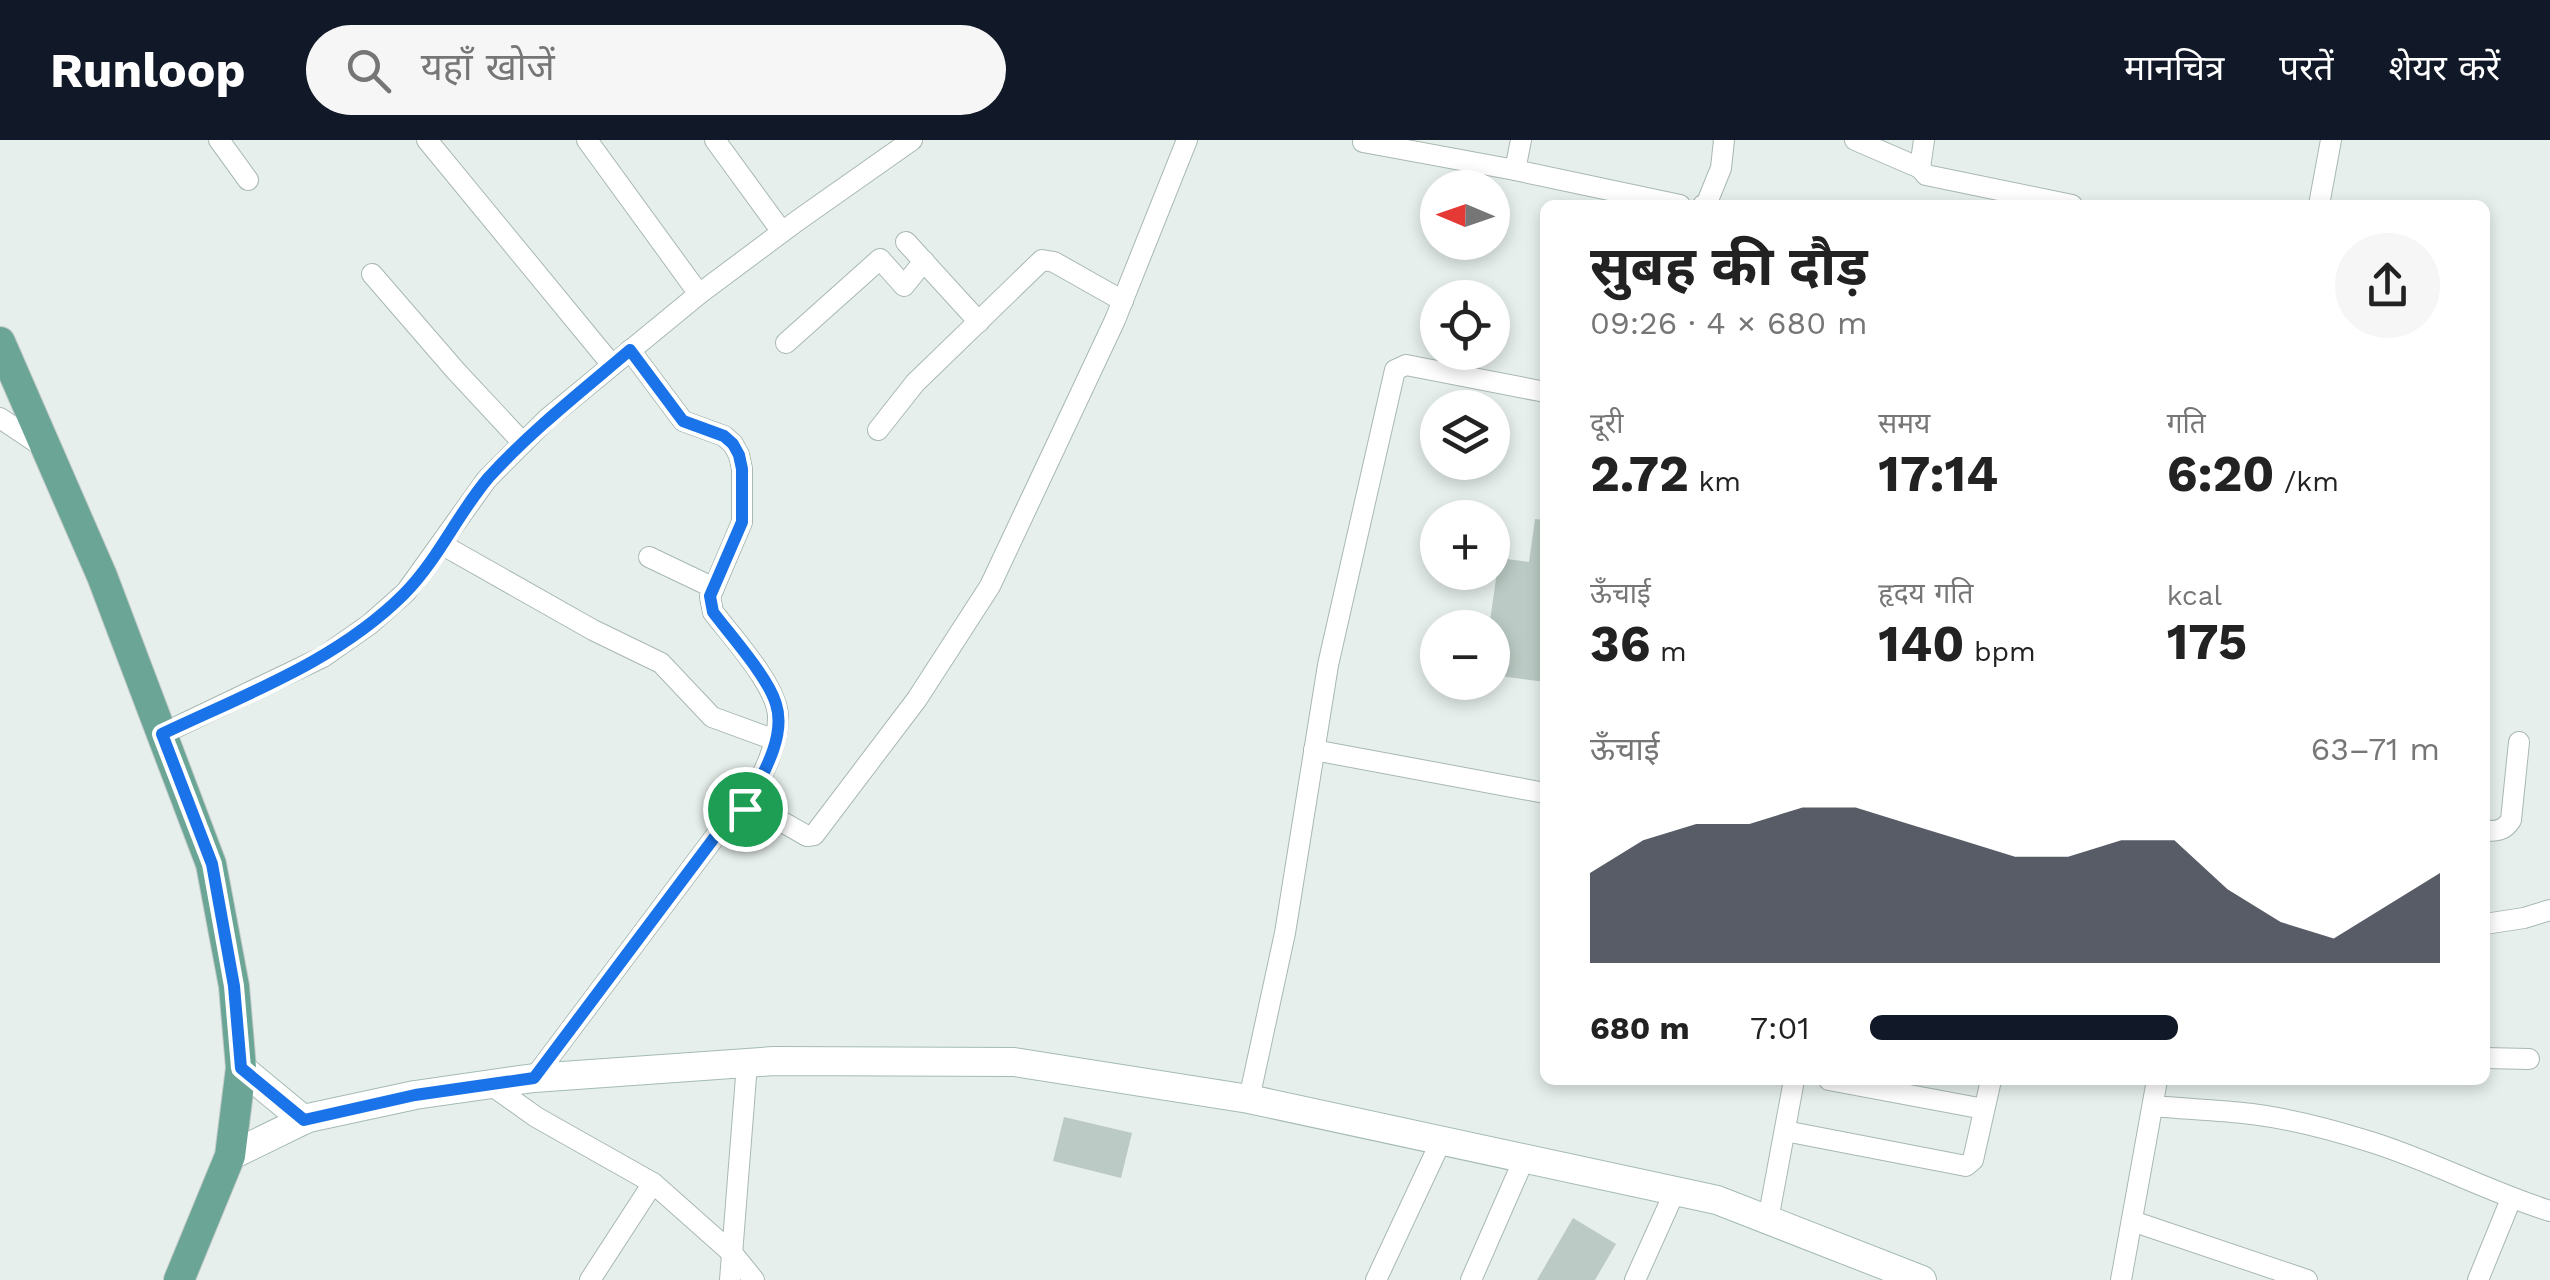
<!DOCTYPE html>
<html lang="hi">
<head>
<meta charset="utf-8">
<style>
  :root { --surface:#fff; --page:#f6f6f6; --text:#222; --muted:#767676; --accent:#111827 }
  body { margin:0; font-family:"Work Sans","Noto Sans Devanagari",sans-serif; background:var(--page); color:var(--text); height:100vh; display:flex; flex-direction:column; font-size:38px; white-space:nowrap }
  * { box-sizing:border-box; margin:0 }
  p { font-size:32px; color:var(--muted) }
  .icon { flex:none; width:55px; height:55px; fill:none; stroke:currentColor; stroke-width:2; stroke-linecap:round; stroke-linejoin:round }
  .map { position:relative; flex:1; overflow:hidden }
  .details { position:absolute; left:1540px; top:60px; width:950px; height:885px; display:flex; flex-direction:column; background:var(--surface); border-radius:15px; box-shadow:0 5px 15px #0003 }
  .details>* { flex:none }
  .needle { width:65px; rotate:272deg }
  .tools { position:absolute; left:1420px; top:30px; display:grid; gap:20px }
  .tools a { display:grid; place-items:center; width:90px; height:90px; border-radius:50%; background:var(--surface); box-shadow:0 5px 15px #0003; font-size:50px }
  .pin { position:absolute; display:grid; place-items:center; width:85px; height:85px; color:#fff; margin:-42px; border:5px solid #fff; border-radius:50%; box-shadow:0 2px 10px #0007 }
  .round { display:grid; place-items:center; flex:none; width:105px; height:105px; border-radius:52px; background:var(--page) }
  .headline { display:flex; align-items:center; justify-content:space-between; height:170px; padding:0 50px }
  h1 { font-size:55px; font-weight:700; line-height:75px }
  .figures { display:grid; grid-template-columns:repeat(3,1fr); gap:15px; height:170px; padding:10px 50px }
  .figures div { display:grid; align-content:center }
  .figures b { font-size:50px; font-weight:700 }
  .figures small { font-size:28px; font-weight:400 }
  .figures p { font-size:28px }
  .chart { height:280px; padding:20px 50px }
  .chart p { display:flex; justify-content:space-between }
  .chart svg { width:100%; height:180px; margin-top:10px; fill:var(--accent); opacity:.7 }
  ul { padding:0 50px; list-style:none; font-size:32px }
  li { display:grid; grid-template-columns:160px 120px 1fr; align-items:center; height:75px }
  li i { height:25px; border-radius:12px; background:var(--accent) }
  header { display:flex; align-items:center; gap:60px; box-sizing:border-box; height:140px; padding:0 50px; background:var(--accent); color:#fff }
  header strong { font-size:48px }
  nav { display:flex; gap:55px; margin-inline-start:auto; font-size:35px }
  .search { width:700px; height:90px; background:var(--page); display:flex; align-items:center; gap:25px; box-sizing:border-box; padding:0 35px; border-radius:55px; color:var(--muted); font-size:38px }
  .map>svg:first-child { display:block }
  .building { fill:#bbcac4 }
  .lines { fill:none; stroke-linecap:round; stroke-linejoin:round }
  .street-casing { stroke:#a8b8b2; stroke-width:22 }
  .secondary-casing { stroke:#a4bbb3; stroke-width:30 }
  .primary-casing { stroke:#c2cac8; stroke-width:32 }
  .street { stroke:#fff; stroke-width:20 }
  .secondary { stroke:#fff; stroke-width:28 }
  .primary { stroke:#6aa596; stroke-width:30 }
  .route-casing { stroke:#fff; stroke-width:20 }
  .route { stroke:#1a73e8; stroke-width:12 }
</style>
</head>
<body>
<header>
<strong>Runloop</strong>
<div class="search"><svg class="icon" aria-label="search" viewBox="0 0 24 24"><circle cx="10" cy="10" r="6"/><path d="M15 15l6 6"/></svg>यहाँ खोजें</div>
<nav><a>मानचित्र</a><a>परतें</a><a>शेयर करें</a></nav>
</header>
<div class="map">
<svg width="2550" height="1140" viewBox="0 0 2550 1140">
  <rect width="100%" height="100%" fill="#e6efeb"/>
  <g class="building">
    <polygon points="1535,379 1545,380 1545,542 1492,535 1492,488 1489,488 1499,418 1529,422"/>
    <polygon points="1064,977 1132,993 1121,1038 1053,1021"/>
    <polygon points="1573,1078 1616,1104 1595,1140 1537,1140"/>
  </g>
  <g class="lines">
    <defs>
      <g id="street">
        <polyline points="219,0 248,40"/>
        <polyline points="427,0 612,225"/>
        <polyline points="587,0 699,154"/>
        <polyline points="715,0 782,92"/>
        <polyline points="1855,0 1920,28"/>
        <polyline points="1924,0 1920,28 1926,35 2072,65"/>
        <polyline points="1363,2 1515,30 1680,65"/>
        <polyline points="1515,30 1521,0"/>
        <polyline points="1703,65 1706,65 1721,28 1724,0"/>
        <polyline points="2319,65 2331,0"/>
        <polyline points="906,102 979,182"/>
        <polyline points="372,134 455,230 523,303"/>
        <polyline points="786,203 880,119 904,146 924,121"/>
        <path d="M 630,210 L 683,281 L 724,296 L 733,304 L 739,315 L 742,329 L 742,382 L 710,457 L 713,472 C 732,497 780,549 778,579 C 777,611 759,641 745,669"/>
        <polyline points="0,278 46,309"/>
        <polyline points="878,290 915,243 1042,120 1054,122 1123,161"/>
        <polyline points="441,404 593,490 661,523 712,577 775,600"/>
        <polyline points="649,417 714,448"/>
        <polyline points="162,594 323,517 370,484 406,452 487,339 547,279 699,154 797,81 912,0"/>
        <polyline points="1314,610 1545,653"/>
        <path d="M 2485,691 C 2497,691 2504,691 2511,680 L 2519,602"/>
        <polyline points="2485,784 2524,778 2550,770"/>
        <polyline points="2485,918 2529,919"/>
        <path d="M 534,938 L 732,674 C 760,664 783,683 807,696 L 814,695 L 917,559 L 990,446 L 1115,180 L 1187,0"/>
        <polyline points="1829,940 1984,969"/>
        <polyline points="491,945 536,977 653,1043 733,1114 754,1140"/>
        <polyline points="1249,959 1285,793 1328,525 1395,230 1406,225 1545,252"/>
        <path d="M 2153,966 C 2186,969 2219,970 2252,974 C 2292,979 2333,990 2371,1002 C 2432,1021 2489,1052 2550,1071"/>
        <polyline points="1785,991 1966,1026 1973,1020 1991,940"/>
        <polyline points="1768,1080 1794,940"/>
        <polyline points="2132,1081 2307,1140"/>
        <polyline points="590,1140 653,1043"/>
        <polyline points="730,1140 747,924"/>
        <polyline points="1376,1140 1441,1001"/>
        <polyline points="1471,1140 1524,1019"/>
        <polyline points="1635,1140 1675,1051"/>
        <polyline points="2121,1140 2157,940"/>
        <polyline points="2478,1140 2511,1059"/>
      </g>
      <g id="secondary">
        <polyline points="241,928 304,980"/>
        <polyline points="230,1016 308,978 415,955 534,938 774,921 1014,922 1249,959 1717,1060 1922,1140"/>
      </g>
      <polyline id="primary" points="0,202 102,436 211,724 234,846 241,928 230,1016 179,1140"/>
    </defs>
    <use href="#street" class="street-casing"/>
    <use href="#secondary" class="secondary-casing"/>
    <use href="#primary" class="primary-casing"/>
    <use href="#street" class="street"/>
    <use href="#secondary" class="secondary"/>
    <use href="#primary" class="primary"/>
  </g>
  <g class="lines">
    <defs>
      <path id="route" d="M 630,210 L 683,281 L 724,296 L 733,304 L 739,315 L 742,329 L 742,382 L 710,456 L 713,472 C 731,496 768,537 776,564 C 787,598 760,639 745,669 L 732,674 L 534,938 L 415,955 L 304,980 L 241,928 L 234,846 L 212,724 L 162,594 C 246,554 337,521 404,454 C 438,420 458,373 489,337 C 532,290 582,251 630,210 Z"/>
    </defs>
    <use href="#route" class="route-casing"/>
    <use href="#route" class="route"/>
  </g>
</svg>
<div class="tools">
<a><svg class="needle" viewBox="-14 -14 28 28"><path d="M0-13l5 13h-10z" fill="#e53935"/><path d="M0 13l5-13h-10z" fill="#767676"/></svg></a>
<a><svg class="icon" aria-label="locate" viewBox="0 0 24 24"><circle cx="12" cy="12" r="6"/><path d="M12 2v4M12 18v4M2 12h4M18 12h4"/></svg></a>
<a><svg class="icon" aria-label="layers" viewBox="0 0 24 24"><path d="M12 4l9 5-9 5-9-5zM3 14l9 5 9-5"/></svg></a>
<a>+</a>
<a>−</a>
</div>
<div class="pin" style="left:745px;top:669px;background:#1e9e55"><svg class="icon" aria-label="arrive" viewBox="0 0 24 24"><path d="M6 21V4h12l-3 4 3 4H6"/></svg></div>
<section class="details">
<div class="headline"><div><h1>सुबह की दौड़</h1><p>09:26 · 4 × 680 m</p></div><a class="round"><svg class="icon" aria-label="share" viewBox="0 0 24 24"><path d="M12 15V3M7 8l5-5 5 5M5 13v7h14v-7"/></svg></a></div>
<div class="figures">
<div><p>दूरी</p><b>2.72<small> km</small></b></div>
<div><p>समय</p><b>17:14</b></div>
<div><p>गति</p><b>6:20<small> /km</small></b></div>
</div>
<div class="figures">
<div><p>ऊँचाई</p><b>36<small> m</small></b></div>
<div><p>हृदय गति</p><b>140<small> bpm</small></b></div>
<div><p>kcal</p><b>175</b></div>
</div>
<div class="chart"><p><span>ऊँचाई</span>63–71 m</p>
<svg viewBox="0 0 160 44" preserveAspectRatio="none"><path d="M0 44V22L10 14L20 10L30 10L40 6L50 6L60 10L70 14L80 18L90 18L100 14L110 14L120 26L130 34L140 38L150 30L160 22V44z"/></svg>
</div>
<ul>
<li><b>680 m</b>7:01<i style="width:54%"></i></li>
</ul>
</section>
</div>
</body>
</html>
